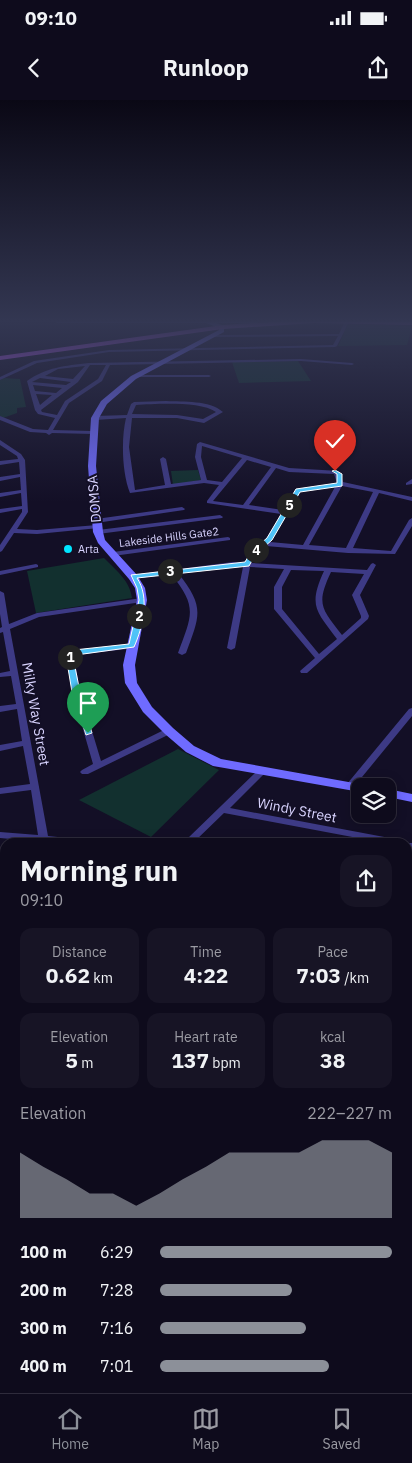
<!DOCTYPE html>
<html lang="en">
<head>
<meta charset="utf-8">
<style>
  :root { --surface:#0e0b1c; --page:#171425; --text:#f1f3f6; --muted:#9b9ba3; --line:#2e2b3b; --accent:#8c9099 }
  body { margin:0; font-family:"IBM Plex Sans",sans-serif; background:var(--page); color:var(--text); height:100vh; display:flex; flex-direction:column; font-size:19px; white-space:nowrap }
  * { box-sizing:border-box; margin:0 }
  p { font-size:16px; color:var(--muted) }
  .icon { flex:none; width:28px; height:28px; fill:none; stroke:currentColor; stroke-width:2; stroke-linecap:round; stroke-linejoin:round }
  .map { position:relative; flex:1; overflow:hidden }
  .drawer { position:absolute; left:0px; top:738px; width:412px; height:556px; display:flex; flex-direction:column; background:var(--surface); border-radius:15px 15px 0 0; box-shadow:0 2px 12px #0003,0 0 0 1px var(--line) }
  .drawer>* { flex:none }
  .fabs { position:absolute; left:351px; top:678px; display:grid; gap:10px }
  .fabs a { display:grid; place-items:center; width:45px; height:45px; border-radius:10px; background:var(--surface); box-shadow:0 2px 12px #0003,0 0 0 1px var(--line); font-size:25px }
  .pin { position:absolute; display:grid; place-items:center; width:42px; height:42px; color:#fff; margin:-51px -21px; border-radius:50% 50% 50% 0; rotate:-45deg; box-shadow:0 0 5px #0007 }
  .pin .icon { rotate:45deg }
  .km { position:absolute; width:25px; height:25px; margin:-12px; border-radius:50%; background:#222; color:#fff; font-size:14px; line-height:25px; text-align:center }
  .round { display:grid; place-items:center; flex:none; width:52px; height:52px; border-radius:15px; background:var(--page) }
  .head { display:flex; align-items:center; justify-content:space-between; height:85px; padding:0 20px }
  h1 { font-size:28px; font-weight:800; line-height:38px }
  .stats { display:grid; grid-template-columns:repeat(3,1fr); gap:8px; height:85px; padding:5px 20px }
  .stats div { display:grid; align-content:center; border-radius:12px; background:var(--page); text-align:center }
  .stats b { font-size:21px; font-weight:800 }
  .stats small { font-size:14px; font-weight:400 }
  .stats p { font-size:14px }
  .chart { height:140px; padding:10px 20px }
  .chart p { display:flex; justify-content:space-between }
  .chart svg { width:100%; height:90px; margin-top:5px; fill:var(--accent); opacity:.7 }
  ul { padding:0 20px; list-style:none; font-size:16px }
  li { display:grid; grid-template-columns:80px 60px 1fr; align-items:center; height:38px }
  li i { height:12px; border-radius:6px; background:var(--accent) }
  .status { display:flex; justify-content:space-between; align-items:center; height:35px; padding:0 25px; background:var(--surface); direction:ltr }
  .status svg { height:14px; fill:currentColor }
  header { display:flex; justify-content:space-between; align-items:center; height:65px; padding:0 20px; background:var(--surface); font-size:22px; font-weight:800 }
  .dock { display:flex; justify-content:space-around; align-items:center; height:70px; border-top:1px solid var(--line); background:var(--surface); font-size:14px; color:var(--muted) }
  .dock a { display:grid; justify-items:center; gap:2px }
  .dock .current { color:var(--accent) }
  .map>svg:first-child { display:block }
  .green { fill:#12302f }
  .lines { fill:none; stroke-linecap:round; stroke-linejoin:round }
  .stream { stroke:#0c2248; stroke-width:4 }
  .street { fill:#3d3a85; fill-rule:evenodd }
  .secondary { fill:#6f6bff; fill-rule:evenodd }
  .primary { fill:#c25bff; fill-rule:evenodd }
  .route { fill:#4fc3f7; stroke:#fff }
  .poi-dot { fill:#00e5ff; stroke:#130f26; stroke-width:2 }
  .labels { text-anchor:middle; stroke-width:4; stroke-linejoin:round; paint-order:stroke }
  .far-street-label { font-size:11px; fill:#d9d4ff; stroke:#130f26 }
  .far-poi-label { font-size:11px; fill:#d9d4ff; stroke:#130f26; text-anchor:start }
  .street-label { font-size:14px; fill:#d9d4ff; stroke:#130f26 }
</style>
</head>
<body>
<div class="status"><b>09:10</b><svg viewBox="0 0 49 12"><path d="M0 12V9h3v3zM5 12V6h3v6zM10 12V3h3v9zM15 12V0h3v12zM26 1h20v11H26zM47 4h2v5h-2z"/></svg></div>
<header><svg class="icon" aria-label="back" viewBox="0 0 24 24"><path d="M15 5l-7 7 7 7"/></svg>Runloop<svg class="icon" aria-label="share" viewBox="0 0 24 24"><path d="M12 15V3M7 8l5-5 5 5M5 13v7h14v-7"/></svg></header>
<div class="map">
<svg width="412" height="1293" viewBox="0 0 412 1293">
  <rect width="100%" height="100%" fill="#130f26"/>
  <g class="green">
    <polygon points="348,224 412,226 407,245 338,246"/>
    <polygon points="298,261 311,281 239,283 232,262"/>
    <polygon points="4,278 20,279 26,307 17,308 17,313 3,318 0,316 0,280"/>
    <polygon points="198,370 201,380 173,385 171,371"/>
    <path d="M 104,458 C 116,470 130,481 132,498 L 36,513 L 27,471 Z"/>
    <polygon points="178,649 219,670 151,737 79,700"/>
  </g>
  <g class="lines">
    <g class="stream">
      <polyline points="408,804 412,802"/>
      <polyline points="0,807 5,804"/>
    </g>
    <g class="street">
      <polygon points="345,221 349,222 337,246 335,247 109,252 37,263 0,280 0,277 34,261 109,250 333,245 338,236 212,237 210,236 212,235 339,234"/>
      <path d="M 301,259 L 352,263 L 354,264 L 352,265 L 301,261 L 110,265 L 102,281 L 69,303 L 53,330 L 92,331 L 95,333 L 94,334 L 52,333 L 49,335 L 46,333 L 30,332 L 0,320 L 0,316 L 33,329 L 48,330 L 55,318 L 38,314 L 35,310 L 27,281 C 47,267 64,266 89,263 ZM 90,265 L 106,265 L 98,279 L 65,301 L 57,315 L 42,312 L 41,310 L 78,282 ZM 85,266 L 73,279 L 45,276 L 58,269 ZM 40,278 L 71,282 L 66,285 L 32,282 ZM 33,285 L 62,288 L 56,293 L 35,291 ZM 36,294 L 52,295 L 40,305 Z"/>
      <polygon points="137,275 209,275 211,276 209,277 135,277 135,276"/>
      <path d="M 166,301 C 184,302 209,300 223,312 L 204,323 L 177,318 L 132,318 L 129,347 L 135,390 L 165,385 L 160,359 L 163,357 L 166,359 L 171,384 L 201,380 L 195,357 L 197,344 L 200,342 L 289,368 L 339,371 L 343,382 L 412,397 L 412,401 L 379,393 L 353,448 L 391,451 L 409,420 L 412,418 L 412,426 L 395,454 L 348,453 L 266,446 L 256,455 L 251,463 L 367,470 L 371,464 L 373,463 L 376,465 L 360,495 L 369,516 L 368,519 L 307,573 L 301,573 L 300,571 L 315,558 L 274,509 L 274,487 L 284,469 L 250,467 L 235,548 L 231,550 L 227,548 L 243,467 L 233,466 L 178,473 C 205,507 200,515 186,553 L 182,555 L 178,553 C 192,515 198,507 171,474 L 133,479 L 130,477 L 133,475 L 233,462 L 244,463 L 251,453 L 266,439 L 281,414 L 207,403 L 207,401 L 219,385 L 204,383 L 130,393 C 122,373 121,339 126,318 L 95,320 L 92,318 L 95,316 L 127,315 L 131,304 L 134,302 ZM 136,305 C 156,304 200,301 216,312 L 203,319 L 177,315 L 132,314 ZM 202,346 L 242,358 L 222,382 L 207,380 L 201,357 ZM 247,360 L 271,367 L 243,405 L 213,401 ZM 276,368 L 289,372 L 334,374 L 337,383 L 296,389 L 283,410 L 249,405 ZM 342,386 L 373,392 L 346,448 L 309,445 ZM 335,387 L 303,445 L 270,442 L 300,392 ZM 291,470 L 324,471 C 308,506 316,511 337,539 L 319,554 L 282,509 L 282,487 ZM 331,472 L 364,474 L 352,495 L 361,516 L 361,518 L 342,535 C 321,508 316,504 331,472 Z"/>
      <polygon points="0,340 21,354 25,360 28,412 17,429 37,430 97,425 100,427 99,428 37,434 14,433 2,451 0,452 0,445 22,412 22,409 0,413 0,409 22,406 21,393 0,397 0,393 21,390 20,377 0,381 0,377 20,374 19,362 0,365 0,361 18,359 17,356 0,345"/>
      <polygon points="412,379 412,384 406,385 406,383"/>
      <polygon points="182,407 185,409 184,410 96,423 93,421 96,419"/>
      <polygon points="220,415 223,417 222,418 98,434 95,432 98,430"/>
      <polygon points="228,437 230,438 230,440 113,456 110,454 113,452"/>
      <polygon points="36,464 38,465 38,467 0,475 0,471"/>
      <polygon points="0,491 4,493 9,524 37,513 142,498 146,500 142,502 39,517 10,529 48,736 77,739 80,740 82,742 45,742 0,738 0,732 38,735 31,690 0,694 0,688 30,684 23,646 0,651 0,645 22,641 17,609 0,612 0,606 16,604 11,576 0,577 0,573 10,571 3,532 0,533 0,528 2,527 0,514"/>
      <polygon points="132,544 135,544 136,546 135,548 76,555 74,557 80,591 101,661 166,629 169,628 173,631 172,633 88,674 82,674 80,672 82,670 93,664 72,591 66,556 74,551"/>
      <polygon points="412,608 412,616 353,688 347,688 345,686 347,684 409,609"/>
      <polygon points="261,669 266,672 230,708 395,739 398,740 400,742 379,742 224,713 194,742 186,742 187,739 258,670"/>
      <polygon points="405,742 412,743 412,749 408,748 408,742"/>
      <polygon points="5,767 5,776 0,778 0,769"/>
      <polygon points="412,843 412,852 408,853 408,844"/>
    </g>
    <g class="secondary">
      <polygon points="54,221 260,221 257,223 217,223 224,226 224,232 136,279 107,304 99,318 96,366 103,432 105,440 137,475 145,488 147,500 135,565 137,583 152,607 173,628 194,646 221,659 365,685 360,686 360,692 213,666 186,652 165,634 143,612 125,583 123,565 137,500 135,488 129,479 98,443 93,432 88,366 91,318 101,301 131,276 219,230 219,228 206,223 57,223"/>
      <polygon points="388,689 412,694 412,702 388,697"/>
      <polygon points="412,988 412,1015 408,1016 408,990"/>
      <polygon points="302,1289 324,1289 323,1293 301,1293"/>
    </g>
    <polygon class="primary" points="284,221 412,221 412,225 314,223 223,229 0,260 0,256 223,225"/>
  </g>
  <linearGradient id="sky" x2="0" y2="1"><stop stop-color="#0a0815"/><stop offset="0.55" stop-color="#333752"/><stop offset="1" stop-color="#333752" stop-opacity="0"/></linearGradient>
  <rect width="412" height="402" fill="url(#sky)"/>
  <path class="route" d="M 335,370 L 342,374 L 342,386 L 300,392 L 272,440 L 255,455 L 249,466 L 137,478 C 150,497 143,527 134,547 L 76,555 L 73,557 L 80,592 L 92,633 L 86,635 L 72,592 L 66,556 L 74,550 L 129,544 L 139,500 L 137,488 L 131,475 L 245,462 L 251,452 L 267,438 L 296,389 L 337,383 L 337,374 L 332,371 Z"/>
  <circle class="poi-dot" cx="68" cy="449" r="5"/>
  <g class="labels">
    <g class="far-street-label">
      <text transform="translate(169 437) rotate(-7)" y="4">Lakeside Hills Gate2</text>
    </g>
    <g class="far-poi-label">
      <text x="78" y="453">Arta</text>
    </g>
    <g class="street-label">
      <text transform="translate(94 399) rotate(-95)" y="5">DOMSA</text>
      <text transform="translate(36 614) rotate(80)" y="5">Milky Way Street</text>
      <text transform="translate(297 710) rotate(11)" y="5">Windy Street</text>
    </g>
  </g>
</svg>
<div class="fabs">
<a><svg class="icon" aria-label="layers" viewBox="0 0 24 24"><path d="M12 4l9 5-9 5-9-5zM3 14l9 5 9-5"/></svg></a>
</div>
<div class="pin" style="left:88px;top:633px;background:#1e9e55"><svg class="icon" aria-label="arrive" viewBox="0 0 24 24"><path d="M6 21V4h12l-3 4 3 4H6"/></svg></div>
<div class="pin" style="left:335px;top:371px;background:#d93025"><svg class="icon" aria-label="check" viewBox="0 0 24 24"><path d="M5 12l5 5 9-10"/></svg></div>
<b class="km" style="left:70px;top:557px">1</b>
<b class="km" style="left:139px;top:516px">2</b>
<b class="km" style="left:170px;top:471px">3</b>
<b class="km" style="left:256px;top:450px">4</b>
<b class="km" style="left:289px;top:405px">5</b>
<section class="drawer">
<div class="head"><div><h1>Morning run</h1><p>09:10</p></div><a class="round"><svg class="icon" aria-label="share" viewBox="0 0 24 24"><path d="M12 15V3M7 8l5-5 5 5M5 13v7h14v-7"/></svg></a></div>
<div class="stats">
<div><p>Distance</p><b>0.62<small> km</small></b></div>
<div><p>Time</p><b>4:22</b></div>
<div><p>Pace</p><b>7:03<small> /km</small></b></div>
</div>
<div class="stats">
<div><p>Elevation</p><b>5<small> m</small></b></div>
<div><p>Heart rate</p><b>137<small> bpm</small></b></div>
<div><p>kcal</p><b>38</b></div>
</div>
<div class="chart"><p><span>Elevation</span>222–227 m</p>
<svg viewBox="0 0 160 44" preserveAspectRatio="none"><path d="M0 44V12L10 19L20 25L30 32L40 32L50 38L60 32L70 25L80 19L90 12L100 12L110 12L120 12L130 6L140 6L150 6L160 12V44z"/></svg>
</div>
<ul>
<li><b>100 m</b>6:29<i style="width:100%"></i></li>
<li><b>200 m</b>7:28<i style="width:57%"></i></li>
<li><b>300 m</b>7:16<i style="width:63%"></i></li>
<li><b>400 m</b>7:01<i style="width:73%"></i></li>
</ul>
</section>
</div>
<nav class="dock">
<a class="current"><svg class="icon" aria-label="home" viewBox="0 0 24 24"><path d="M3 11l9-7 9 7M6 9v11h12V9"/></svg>Home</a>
<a><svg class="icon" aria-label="map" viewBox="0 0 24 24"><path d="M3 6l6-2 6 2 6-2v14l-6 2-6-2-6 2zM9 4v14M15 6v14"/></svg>Map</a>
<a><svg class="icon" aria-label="saved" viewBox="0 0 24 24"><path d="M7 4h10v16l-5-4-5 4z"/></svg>Saved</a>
</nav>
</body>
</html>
